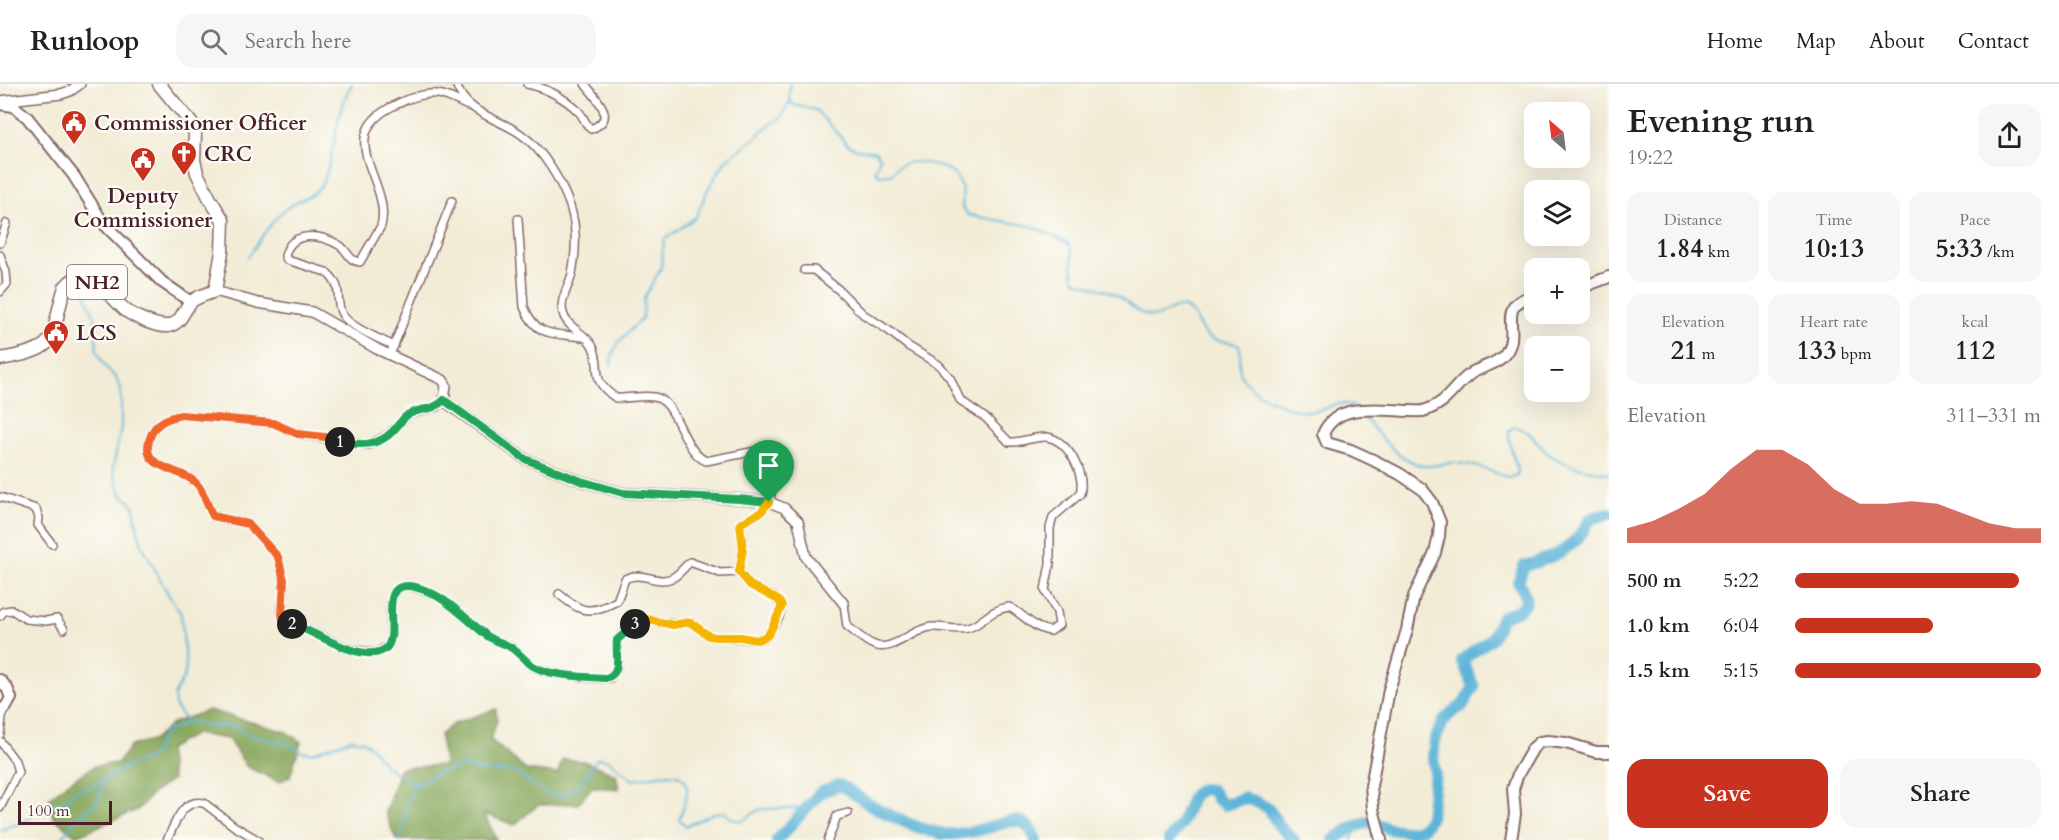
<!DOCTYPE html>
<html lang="en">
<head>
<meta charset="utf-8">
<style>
  :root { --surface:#fff; --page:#f6f6f6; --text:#202124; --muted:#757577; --line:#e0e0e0; --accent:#c8321e }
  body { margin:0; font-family:Cardo,serif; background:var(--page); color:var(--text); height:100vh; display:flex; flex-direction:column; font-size:22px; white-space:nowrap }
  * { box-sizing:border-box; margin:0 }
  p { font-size:20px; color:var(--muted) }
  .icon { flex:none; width:33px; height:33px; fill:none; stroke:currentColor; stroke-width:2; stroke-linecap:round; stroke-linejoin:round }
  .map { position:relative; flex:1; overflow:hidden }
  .drawer { display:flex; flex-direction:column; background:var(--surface); width:450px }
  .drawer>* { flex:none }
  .needle { width:39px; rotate:332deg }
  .tools { position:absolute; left:1524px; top:18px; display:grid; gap:12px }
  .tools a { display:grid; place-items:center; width:66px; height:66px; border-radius:12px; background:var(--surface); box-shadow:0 6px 24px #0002; font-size:30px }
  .scale { position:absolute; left:18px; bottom:15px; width:94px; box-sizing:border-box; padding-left:6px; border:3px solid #4a1f2b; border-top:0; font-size:16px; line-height:21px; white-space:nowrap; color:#4a1f2b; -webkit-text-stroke:4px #fdfcf7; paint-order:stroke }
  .pin { position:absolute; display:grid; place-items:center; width:51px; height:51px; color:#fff; margin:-62px -26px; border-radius:50% 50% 50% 0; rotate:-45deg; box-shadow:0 0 6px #0007 }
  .pin .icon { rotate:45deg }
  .km { position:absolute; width:30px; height:30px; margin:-15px; border-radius:50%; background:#222; color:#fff; font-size:16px; line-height:30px; text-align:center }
  .round { display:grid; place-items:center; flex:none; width:63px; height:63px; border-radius:18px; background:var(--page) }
  .head { display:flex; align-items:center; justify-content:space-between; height:102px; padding:0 18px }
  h1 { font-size:33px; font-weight:700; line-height:45px }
  .metrics { display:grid; grid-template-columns:repeat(3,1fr); gap:9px; height:102px; padding:6px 18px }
  .metrics div { display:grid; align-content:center; border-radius:15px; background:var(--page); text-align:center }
  .metrics b { font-size:26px; font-weight:700 }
  .metrics small { font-size:16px; font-weight:400 }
  .metrics p { font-size:16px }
  .chart { height:168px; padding:12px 18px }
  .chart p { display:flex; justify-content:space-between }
  .chart svg { width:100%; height:108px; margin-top:6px; fill:var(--accent); opacity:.7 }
  .action { display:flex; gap:12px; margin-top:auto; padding:12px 18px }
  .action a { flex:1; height:69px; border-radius:18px; background:var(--accent); color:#fff; font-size:24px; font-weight:700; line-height:69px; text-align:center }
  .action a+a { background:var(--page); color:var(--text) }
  ul { padding:0 18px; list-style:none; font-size:20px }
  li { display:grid; grid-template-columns:96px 72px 1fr; align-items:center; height:45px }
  li i { height:15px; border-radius:8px; background:var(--accent) }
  header { display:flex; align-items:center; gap:36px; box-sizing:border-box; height:84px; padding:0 30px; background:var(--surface); border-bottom:2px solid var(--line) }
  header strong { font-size:28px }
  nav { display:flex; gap:33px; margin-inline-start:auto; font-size:21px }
  .search { width:420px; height:54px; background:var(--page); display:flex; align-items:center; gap:15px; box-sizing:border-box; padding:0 21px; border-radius:18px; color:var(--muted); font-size:22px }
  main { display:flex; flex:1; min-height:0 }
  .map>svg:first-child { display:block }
  .forest { fill:#87a75c; stroke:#686344; stroke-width:1.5 }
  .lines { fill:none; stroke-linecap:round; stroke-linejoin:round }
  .stream { stroke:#5bb4d8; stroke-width:2 }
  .river { stroke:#5bb4d8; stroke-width:12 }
  .minor-casing { stroke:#856767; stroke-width:10 }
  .tertiary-casing { stroke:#856767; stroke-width:12 }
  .secondary-casing { stroke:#856767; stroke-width:14 }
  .trunk-casing { stroke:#856767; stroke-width:15 }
  .minor { stroke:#fff; stroke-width:7 }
  .tertiary { stroke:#fff; stroke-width:9 }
  .secondary { stroke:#fff; stroke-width:10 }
  .trunk { stroke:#fff; stroke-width:12 }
  .split-1-casing { stroke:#fff; stroke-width:12 }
  .split-2-casing { stroke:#fff; stroke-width:12 }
  .split-3-casing { stroke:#fff; stroke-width:12 }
  .split-4-casing { stroke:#fff; stroke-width:12 }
  .split-1 { stroke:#22a559; stroke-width:8 }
  .split-2 { stroke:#f0652b; stroke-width:8 }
  .split-3 { stroke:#22a559; stroke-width:8 }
  .split-4 { stroke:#f5b400; stroke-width:8 }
  .labels { text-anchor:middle; stroke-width:4.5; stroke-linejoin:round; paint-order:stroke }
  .shield { fill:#fdfcf7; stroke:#806168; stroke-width:1.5 }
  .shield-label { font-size:20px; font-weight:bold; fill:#4a1f2b }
  .poi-label { font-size:21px; font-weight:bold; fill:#4a1f2b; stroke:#fdfcf7; text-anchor:start }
</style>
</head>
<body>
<header>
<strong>Runloop</strong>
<div class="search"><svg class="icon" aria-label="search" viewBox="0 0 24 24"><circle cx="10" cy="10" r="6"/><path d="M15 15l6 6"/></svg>Search here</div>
<nav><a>Home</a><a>Map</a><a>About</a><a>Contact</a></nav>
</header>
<main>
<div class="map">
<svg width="1609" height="756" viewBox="0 0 1609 756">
  <rect width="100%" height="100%" fill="#fdfcf7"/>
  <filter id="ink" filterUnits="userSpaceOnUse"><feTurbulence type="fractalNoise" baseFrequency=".0167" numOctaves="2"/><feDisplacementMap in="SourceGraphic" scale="12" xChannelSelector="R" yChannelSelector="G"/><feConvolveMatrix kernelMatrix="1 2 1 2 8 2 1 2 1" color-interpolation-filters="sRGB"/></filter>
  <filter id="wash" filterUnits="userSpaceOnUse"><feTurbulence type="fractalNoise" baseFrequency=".008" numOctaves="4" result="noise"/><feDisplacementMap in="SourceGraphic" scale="24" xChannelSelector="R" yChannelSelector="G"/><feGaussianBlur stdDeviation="1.35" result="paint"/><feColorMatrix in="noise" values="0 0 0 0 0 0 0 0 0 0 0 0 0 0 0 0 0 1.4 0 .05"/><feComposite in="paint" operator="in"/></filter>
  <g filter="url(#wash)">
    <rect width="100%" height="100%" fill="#f2ecd6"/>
    <g class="forest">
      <polygon points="496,625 497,637 490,655 526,686 557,690 563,675 583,677 616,690 619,705 592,703 578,720 538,721 514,741 484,730 497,756 396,756 385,728 400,684 444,681 440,651 453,640"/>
      <polygon points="209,626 286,648 301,658 290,692 279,698 247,683 228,655 195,650 168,665 172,696 155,707 137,726 76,752 53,733 49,714 70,697 95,682 117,679 131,662 154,656 173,639"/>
    </g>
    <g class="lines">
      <g class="stream">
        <path d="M 790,0 L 789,13 L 793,21 L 816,26 L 848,61 L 857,65 L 876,68 L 880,74 L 875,87 L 879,91 L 891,90 C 895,87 896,83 901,81 C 909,77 917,78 925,79 C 953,83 966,95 962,124 L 968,131 L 1031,142 L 1068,159 C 1076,171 1069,183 1075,196 C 1086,202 1099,203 1110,208 C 1125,214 1134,229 1150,232 C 1163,235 1173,219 1185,224 C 1197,228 1197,245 1208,253 C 1218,259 1229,257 1239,261 C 1243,271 1236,283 1242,293 C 1252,311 1295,330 1315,327 C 1332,325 1336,314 1354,323"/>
        <path d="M 248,173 C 261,155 274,131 293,120 C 305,113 317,111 323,98 C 337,67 334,29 352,0"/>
        <polyline points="72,182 77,190"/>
        <path d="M 81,198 L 85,204 L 87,214 L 95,234 L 97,267 L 105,282 L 116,294 L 121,305 L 121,344 L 113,384 L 114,391 L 121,411 L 130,417 L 134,423 L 138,448 L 143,463 L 167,508 L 181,530 L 186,583 L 184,593 L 174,611 L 175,621 L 180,630 L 188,637 L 210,642 L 231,642 L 251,651 L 293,662 L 302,668 L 312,669 L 351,655 L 363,657 L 371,663 L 384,680 L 393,687 L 411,698 L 422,698 L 441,688 L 462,682 L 484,687 L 515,688 L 541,706 L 550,711 L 562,712 C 570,707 581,701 586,692 C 591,685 592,680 598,674 L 608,676 L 633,696 C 674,687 702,682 679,735 L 686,742 L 714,729 L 724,728 L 732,735 L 742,737 L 760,725 L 807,724"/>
        <path d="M 611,281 C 611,259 630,248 643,233 L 644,214 L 661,184 L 664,156 L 696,133 L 708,105 L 726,76 L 754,55 L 766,43 L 780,35 L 790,17"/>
        <path d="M 1360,329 C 1378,349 1392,371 1419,381 C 1430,385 1440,379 1451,379 C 1471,378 1492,388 1510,394 L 1518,390 C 1516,375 1508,363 1509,347 L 1514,343 C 1532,345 1537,361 1550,371 C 1567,383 1589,385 1609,390"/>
        <polyline points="0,746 26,737 44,723 64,718 75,707 91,703 103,697"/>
        <polyline points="61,756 72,739 96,719 101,709 103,697 106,694 133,680 149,674 153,671 164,649 187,638"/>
        <path d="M 399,756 C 411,736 400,715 420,699"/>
        <polyline points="1351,756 1360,739"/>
      </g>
      <g class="river">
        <path d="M 777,756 L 820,709 L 839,701 C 852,706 861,716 874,723 C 892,733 926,749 947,750 C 960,751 975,747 988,744 C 1010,737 1025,728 1036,756"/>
        <polyline points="1169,756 1181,740 1193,711 1202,705 1212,706 1217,715 1225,721 1244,714 1254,717 1268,724 1279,742 1294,756"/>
        <path d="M 1334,756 L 1351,744 L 1370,737 L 1389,745 L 1414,748 L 1423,744 L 1430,733 L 1435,689 L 1433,673 L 1435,656 L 1444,636 L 1452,628 L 1462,622 L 1474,603 L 1462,576 L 1492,554 L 1502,533 L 1518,526 L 1526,519 L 1525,510 L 1518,498 L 1524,482 C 1553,474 1576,465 1590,435 L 1609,429"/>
      </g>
    </g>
  </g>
  <g filter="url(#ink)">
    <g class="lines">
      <defs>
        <g id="minor">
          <path d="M 527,0 C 544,3 565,14 578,27 C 584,32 585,41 591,45 C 619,34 596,15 585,0"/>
          <path d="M 518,135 L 524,223 C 537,254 553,249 583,253"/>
          <polyline points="0,159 7,139"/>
          <polyline points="0,171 6,188 7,200 0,208"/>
          <path d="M 804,186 L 814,186 L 839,206 L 863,230 L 888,246 L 908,262 L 939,281 L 950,294 L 960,316 L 987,335 L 1009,358 C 1021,359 1034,352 1047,353 C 1068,356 1086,390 1080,410 L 1053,433 L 1050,444 L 1050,480 L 1045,506 L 1057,528 L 1059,541 L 1051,547 C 1034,546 1024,530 1009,523 C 988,526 984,539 968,544 C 956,547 943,542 931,543 C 912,545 892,569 874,561 C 864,557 856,549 847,542 L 844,520"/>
          <path d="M 394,262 C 380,255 349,243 342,230 C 334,216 345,203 326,188 L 287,176 L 285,172 C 291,146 320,150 339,161 C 348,166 348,177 360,178 L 381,142 C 393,97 328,52 397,20 C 409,14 429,7 442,11 C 451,13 459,18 468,22"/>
          <polyline points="392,266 452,117"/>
          <path d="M 444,317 L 437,323 L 409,330 L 388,351 L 368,361 L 298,350 L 273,339 L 181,331 C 168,334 156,338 151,351 C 136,386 180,383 196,399 C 205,408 207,422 213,432 L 248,440 L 278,473 L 284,496 L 284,509 L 281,526 L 283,535 L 349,565 L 376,569 L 389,561 C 396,543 381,512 403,502 C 438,504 460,530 485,550 C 492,557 500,558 509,562 C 519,567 524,577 534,583 C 547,590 595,596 610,594 L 617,584 L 617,556 C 649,519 654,547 690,538 L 709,552 L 715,553 L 731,553 L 757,556 L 767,552 L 779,533 L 782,522 L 774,513 L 750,501 L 739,488 L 743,465 L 740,440 L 761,428 L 769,418 L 778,383 L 776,375 L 771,370 L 756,367 L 706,377 C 681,366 678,316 654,313 C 641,311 628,315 616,314 C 588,295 603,286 593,263 C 587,249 567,245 563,229 C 559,217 569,202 572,190 C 576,169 577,143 570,122 C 561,97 544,67 522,51 C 500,34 466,31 456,0"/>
          <polyline points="0,413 36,425 39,434 38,441 52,460"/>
          <path d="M 559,510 C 581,529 590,531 617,517 L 625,495 C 641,486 656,501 672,494 C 679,491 684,483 690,478 L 720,489 L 739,488"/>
          <polyline points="0,532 4,527 12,526 26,535 46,537 57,535 64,545"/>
          <polyline points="0,650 3,626"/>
          <polyline points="0,657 15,677 18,688 0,724"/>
          <path d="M 167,756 C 175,741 181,714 204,719 L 234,742 L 258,756"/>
          <polyline points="828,756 837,732 848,729"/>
        </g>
        <g id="tertiary">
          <polyline points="0,17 61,10 70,7 80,0"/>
          <polyline points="215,207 258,219 312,228 377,265 443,296 446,301 444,317 525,375 581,397 623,409 739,415 769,418 784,424 798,437 806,473 844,520"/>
        </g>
        <g id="secondary">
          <polyline points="0,20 13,22 27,33 74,92 103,139 162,198 191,218"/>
          <polyline points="1580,204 1609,193"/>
          <polyline points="0,596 7,604 11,614 6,623 0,626"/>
          <path d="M 1381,756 L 1373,725 L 1371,702 L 1389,606 L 1407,546 L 1414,512 L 1435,469 L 1439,452 L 1440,438 L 1432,418 L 1422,405 L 1400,390 L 1373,376 L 1351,366 L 1327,359 L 1323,350 C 1339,313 1391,329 1423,327 C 1450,319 1453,301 1473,288 C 1484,282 1497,280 1505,270 C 1523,247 1493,221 1534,212"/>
          <polyline points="1511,756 1515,730 1513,705 1518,690 1533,664 1540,658 1548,657 1566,659 1596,668 1609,668"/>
        </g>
        <path id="trunk" d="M 0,275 C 64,264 48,256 65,203 C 90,173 111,217 128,228 C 137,234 157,243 168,242 C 181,240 183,227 190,219 C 195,213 208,210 215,207 L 222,168 L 223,136 L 210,115 L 197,89 L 194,76 L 195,50 L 192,40 L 159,0"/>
      </defs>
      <use href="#minor" class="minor-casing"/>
      <use href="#tertiary" class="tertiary-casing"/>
      <use href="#secondary" class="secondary-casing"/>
      <use href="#trunk" class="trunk-casing"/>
      <use href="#minor" class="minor"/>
      <use href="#tertiary" class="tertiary"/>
      <use href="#secondary" class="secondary"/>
      <use href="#trunk" class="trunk"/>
    </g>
  </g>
  <g class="lines" filter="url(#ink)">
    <defs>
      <path id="split-1" d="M 340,358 C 360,361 378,363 393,347 C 399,341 403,333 409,330 C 422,323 432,328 444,316 L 525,375 L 581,397 L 623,409 L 739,415 L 769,418"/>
      <path id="split-2" d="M 292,540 L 283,535 L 282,531 L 284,496 L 278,473 L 248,440 L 213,432 C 207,422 205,408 196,399 C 180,383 136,386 151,351 C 156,338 168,334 181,331 L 273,339 L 298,350 L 325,353 L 340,358"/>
      <path id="split-3" d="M 292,540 C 314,547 363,581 385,565 C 403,552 373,494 415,503 C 444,510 463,533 486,551 C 493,557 502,558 510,563 C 519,568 525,578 535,583 C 551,592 587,593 606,594 C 623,589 615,570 617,556 L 635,540"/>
      <polyline id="split-4" points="635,540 646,535 673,541 690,538 709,552 716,553 741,553 757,556 767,552 771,546 782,522 778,516 750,501 739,488 743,465 740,440 761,428 769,418"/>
    </defs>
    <use href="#split-1" class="split-1-casing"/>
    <use href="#split-2" class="split-2-casing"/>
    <use href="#split-3" class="split-3-casing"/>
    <use href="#split-4" class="split-4-casing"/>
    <use href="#split-1" class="split-1"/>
    <use href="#split-2" class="split-2"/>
    <use href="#split-3" class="split-3"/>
    <use href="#split-4" class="split-4"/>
  </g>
  <defs>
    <symbol id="civic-pin" viewBox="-11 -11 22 30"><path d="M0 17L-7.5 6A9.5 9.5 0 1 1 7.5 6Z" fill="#c8321e" stroke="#fdfcf7"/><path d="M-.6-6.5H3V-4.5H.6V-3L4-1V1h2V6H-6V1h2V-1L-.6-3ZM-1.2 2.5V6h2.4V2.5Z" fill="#fff"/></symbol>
    <symbol id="church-pin" viewBox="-11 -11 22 30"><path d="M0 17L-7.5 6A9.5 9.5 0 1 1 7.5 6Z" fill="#c8321e" stroke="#fdfcf7"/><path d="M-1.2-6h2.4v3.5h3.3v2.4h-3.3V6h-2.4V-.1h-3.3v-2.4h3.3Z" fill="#fff"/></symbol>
  </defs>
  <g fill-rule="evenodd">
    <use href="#civic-pin" x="59" y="24" width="30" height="40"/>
    <use href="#church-pin" x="169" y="55" width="30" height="40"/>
    <use href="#civic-pin" x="128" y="61" width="30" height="40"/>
    <use href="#civic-pin" x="41" y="234" width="30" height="40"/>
  </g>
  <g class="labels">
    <rect class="shield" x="67" y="181" width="60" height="34" rx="4.5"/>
    <g class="shield-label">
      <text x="97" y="205">NH2</text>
    </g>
    <g class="poi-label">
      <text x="94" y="46">Commissioner Officer</text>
      <text x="204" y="77">CRC</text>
      <text x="143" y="119" text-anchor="middle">Deputy<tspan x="143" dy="24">Commissioner</tspan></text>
      <text x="76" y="256">LCS</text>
    </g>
  </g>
</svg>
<div class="tools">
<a><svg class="needle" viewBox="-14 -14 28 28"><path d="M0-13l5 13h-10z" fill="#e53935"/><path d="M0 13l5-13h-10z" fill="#757577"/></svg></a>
<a><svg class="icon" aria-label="layers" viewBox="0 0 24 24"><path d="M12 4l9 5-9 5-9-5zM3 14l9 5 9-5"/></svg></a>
<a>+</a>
<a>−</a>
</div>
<div class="scale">100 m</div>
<div class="pin" style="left:769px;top:418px;background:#1e9e55"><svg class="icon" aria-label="arrive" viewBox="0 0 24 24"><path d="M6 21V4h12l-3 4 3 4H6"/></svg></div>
<b class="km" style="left:340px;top:358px">1</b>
<b class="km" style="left:292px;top:540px">2</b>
<b class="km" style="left:635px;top:540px">3</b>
</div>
<section class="drawer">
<div class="head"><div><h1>Evening run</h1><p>19:22</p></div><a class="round"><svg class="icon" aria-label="share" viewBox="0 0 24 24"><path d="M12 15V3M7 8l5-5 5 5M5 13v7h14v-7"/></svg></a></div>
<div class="metrics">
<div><p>Distance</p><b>1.84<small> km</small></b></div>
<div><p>Time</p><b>10:13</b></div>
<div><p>Pace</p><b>5:33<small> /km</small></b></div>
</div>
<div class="metrics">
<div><p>Elevation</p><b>21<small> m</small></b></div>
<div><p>Heart rate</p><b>133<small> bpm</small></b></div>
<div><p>kcal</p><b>112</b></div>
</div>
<div class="chart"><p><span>Elevation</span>311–331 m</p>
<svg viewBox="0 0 160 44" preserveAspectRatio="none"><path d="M0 44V38L10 35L20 30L30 24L40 14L50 6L60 6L70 12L80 22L90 28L100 28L110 27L120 28L130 32L140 36L150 38L160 38V44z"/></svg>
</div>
<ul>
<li><b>500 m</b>5:22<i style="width:91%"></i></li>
<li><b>1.0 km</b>6:04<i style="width:56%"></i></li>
<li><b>1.5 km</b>5:15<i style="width:100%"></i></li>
</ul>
<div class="action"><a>Save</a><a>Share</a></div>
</section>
</main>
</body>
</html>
